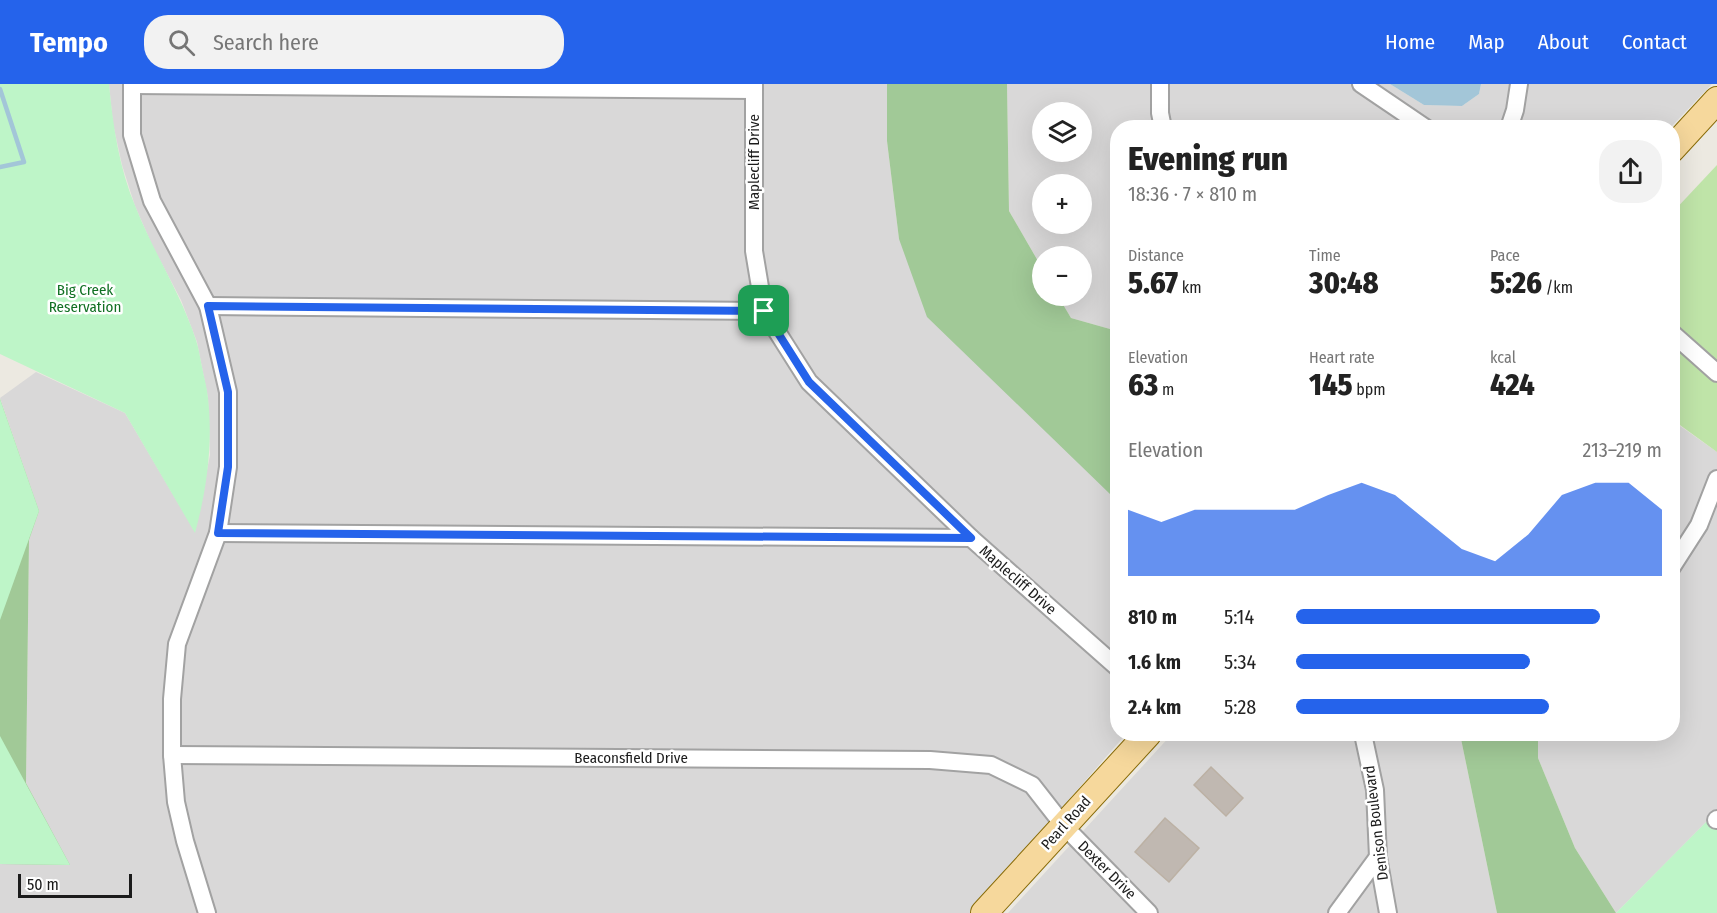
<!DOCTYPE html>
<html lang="en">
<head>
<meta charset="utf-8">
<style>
  :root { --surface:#fff; --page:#f2f2f2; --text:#222; --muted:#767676; --accent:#2563eb }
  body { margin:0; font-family:"Fira Sans Condensed",sans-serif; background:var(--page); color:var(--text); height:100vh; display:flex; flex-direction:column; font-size:22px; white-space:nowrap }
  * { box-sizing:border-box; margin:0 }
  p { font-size:20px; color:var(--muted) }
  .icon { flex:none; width:33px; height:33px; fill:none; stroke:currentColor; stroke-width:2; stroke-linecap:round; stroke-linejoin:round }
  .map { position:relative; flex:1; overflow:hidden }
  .details { position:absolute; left:1110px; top:36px; width:570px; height:621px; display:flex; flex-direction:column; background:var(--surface); border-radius:24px; box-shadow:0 6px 24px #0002 }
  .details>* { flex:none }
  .tools { position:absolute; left:1032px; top:18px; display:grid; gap:12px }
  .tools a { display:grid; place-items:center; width:60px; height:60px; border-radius:50%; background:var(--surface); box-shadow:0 6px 24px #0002; font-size:30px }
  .scale { position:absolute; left:18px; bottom:15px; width:114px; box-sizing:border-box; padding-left:6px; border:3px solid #1b1b1b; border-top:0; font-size:16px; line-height:21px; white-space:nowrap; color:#1b1b1b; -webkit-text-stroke:4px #fff; paint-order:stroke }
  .pin { position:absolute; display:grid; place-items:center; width:51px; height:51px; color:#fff; margin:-26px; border-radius:12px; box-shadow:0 3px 9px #0006 }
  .round { display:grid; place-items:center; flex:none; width:63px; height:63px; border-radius:24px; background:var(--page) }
  .overview { display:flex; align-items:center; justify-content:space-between; height:102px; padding:0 18px }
  h1 { font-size:33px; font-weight:800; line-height:45px }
  .metrics { display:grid; grid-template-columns:repeat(3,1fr); gap:9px; height:102px; padding:6px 18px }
  .metrics div { display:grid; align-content:center }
  .metrics b { font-size:30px; font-weight:800 }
  .metrics small { font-size:16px; font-weight:400 }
  .metrics p { font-size:16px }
  .chart { height:168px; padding:12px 18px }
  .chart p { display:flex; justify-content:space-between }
  .chart svg { width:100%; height:108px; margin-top:6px; fill:var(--accent); opacity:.7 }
  ul { padding:0 18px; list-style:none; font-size:20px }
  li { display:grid; grid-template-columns:96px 72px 1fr; align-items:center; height:45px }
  li i { height:15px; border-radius:8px; background:var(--accent) }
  header { display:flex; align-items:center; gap:36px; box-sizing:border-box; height:84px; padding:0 30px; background:var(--accent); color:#fff }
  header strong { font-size:28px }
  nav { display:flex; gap:33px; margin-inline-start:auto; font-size:21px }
  .search { width:420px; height:54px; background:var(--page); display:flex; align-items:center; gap:15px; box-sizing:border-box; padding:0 21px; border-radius:24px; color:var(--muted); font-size:22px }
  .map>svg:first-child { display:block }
  .residential { fill:#d9d8d8; fill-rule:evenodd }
  .grass { fill:#bfe4a8 }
  .forest { fill:#a1c997 }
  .park { fill:#bef5c8 }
  .water { fill:#a3c6d8 }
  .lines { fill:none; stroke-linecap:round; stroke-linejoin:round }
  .stream { stroke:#a3c6d8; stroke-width:4.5 }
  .building { fill:#c0b8b1; stroke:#bcb1a4; stroke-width:1.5 }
  .street-casing { stroke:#a2a2a2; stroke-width:20 }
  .primary-casing { stroke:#896c08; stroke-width:28 }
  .street { stroke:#fff; stroke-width:16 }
  .primary { stroke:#f6d89c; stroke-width:26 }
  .route-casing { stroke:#fff; stroke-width:12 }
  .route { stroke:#2563eb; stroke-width:8 }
  .labels { text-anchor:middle; stroke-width:5; stroke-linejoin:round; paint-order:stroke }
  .street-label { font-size:15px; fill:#1b1b1b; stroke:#fff }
  .park-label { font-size:15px; fill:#117023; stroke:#fff }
</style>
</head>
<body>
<header>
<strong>Tempo</strong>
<div class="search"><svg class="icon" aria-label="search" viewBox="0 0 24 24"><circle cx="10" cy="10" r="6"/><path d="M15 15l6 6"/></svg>Search here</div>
<nav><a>Home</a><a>Map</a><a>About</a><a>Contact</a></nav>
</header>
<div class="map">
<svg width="1717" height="829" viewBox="0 0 1717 829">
  <rect width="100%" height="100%" fill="#ece9e1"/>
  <g class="residential">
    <polygon points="109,0 887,0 887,57 899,155 1110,409 1117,400 1118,650 1126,650 970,829 0,829 0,780 69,780 26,699 29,456 39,427 0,314 36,288 125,329 195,448 210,371 208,314 197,258 181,216 152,161 135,122 122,81 113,40"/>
    <path d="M 1007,0 L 1390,0 L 1424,21 L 1462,22 L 1479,10 L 1481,0 L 1712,0 L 1671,43 L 1118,44 L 1117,247 L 1071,234 L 1058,212 L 1082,212 L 1082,172 L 1042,172 L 1042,184 L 1009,127 ZM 1042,28 L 1082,28 L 1082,68 L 1042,68 ZM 1042,100 L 1082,100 L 1082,140 L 1042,140 Z"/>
    <polygon points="1673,337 1717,368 1717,727 1616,829 1575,764 1538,674 1538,650 1672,650"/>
    <polygon points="1172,650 1460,650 1497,829 1008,829"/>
  </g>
  <polygon class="grass" points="1717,81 1717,368 1673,336 1672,129"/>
  <g class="forest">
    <polygon points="887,0 1007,0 1009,127 1042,184 1042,212 1058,212 1071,234 1117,247 1118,400 1110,410 927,233 899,155 887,57"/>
    <polygon points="0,315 39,427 29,456 26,699 70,781 0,780"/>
    <polygon points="1460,650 1538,650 1538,674 1575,764 1616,829 1497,829"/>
  </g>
  <g class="park">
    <path d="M 0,0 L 109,0 C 113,42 119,84 136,124 C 154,169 181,210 196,256 C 199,265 200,274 202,283 C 204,293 207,304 208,314 C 213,360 207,405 195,449 L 125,329 L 0,270 Z"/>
    <polygon points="0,315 39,427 0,536"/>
    <polygon points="0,652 70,781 0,780"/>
    <polygon points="1717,727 1717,829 1616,829"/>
  </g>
  <polygon class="water" points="1390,0 1481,0 1479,10 1462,22 1424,21"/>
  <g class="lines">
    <polyline class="stream" points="0,5 24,78 0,83"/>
  </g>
  <g class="building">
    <polygon points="1211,683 1243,714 1226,732 1194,701"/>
    <polygon points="1165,734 1199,764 1169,798 1135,768"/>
  </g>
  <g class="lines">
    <defs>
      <g id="street">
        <polyline points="132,0 132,51 152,117 208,222 228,308 228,383 218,449 177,560 172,615 172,671 176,718 185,757 207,829"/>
        <polyline points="754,0 754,167 764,227 809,298 971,454 1118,584"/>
        <polyline points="1160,0 1160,29 1163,44"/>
        <polyline points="1361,0 1426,44"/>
        <polyline points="132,1 754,6"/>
        <polyline points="1509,44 1515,26 1519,0"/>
        <polyline points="208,222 764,227"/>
        <polyline points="1672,249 1717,289"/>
        <polyline points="218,449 971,454"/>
        <polyline points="1672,483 1699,441 1717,395"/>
        <polyline points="1363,650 1375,706 1378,773 1388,829"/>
        <polyline points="172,671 930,676 991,681 1032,701 1064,742 1149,829"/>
        <polyline points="1716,736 1717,735"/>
        <polyline points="1337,829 1378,773"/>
      </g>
      <g id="primary">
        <polyline points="1672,65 1717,16"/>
        <polyline points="984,829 1148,650"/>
      </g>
    </defs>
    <use href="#street" class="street-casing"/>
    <use href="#primary" class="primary-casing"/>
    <use href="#street" class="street"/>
    <use href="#primary" class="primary"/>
  </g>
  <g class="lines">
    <defs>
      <polygon id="route" points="208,222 764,227 809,298 971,454 218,449 228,383 228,308"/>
    </defs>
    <use href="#route" class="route-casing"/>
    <use href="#route" class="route"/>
  </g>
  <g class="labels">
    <g class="street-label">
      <text transform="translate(754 78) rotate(-90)" y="5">Maplecliff Drive</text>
      <text transform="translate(1018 496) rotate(41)" y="5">Maplecliff Drive</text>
      <text x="631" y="679">Beaconsfield Drive</text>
      <text transform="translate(1066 739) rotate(-48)" y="5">Pearl Road</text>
      <text transform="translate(1376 739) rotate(-97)" y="5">Denison Boulevard</text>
      <text transform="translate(1107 786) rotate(45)" y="5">Dexter Drive</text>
    </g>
    <g class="park-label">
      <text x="85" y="211">Big Creek<tspan x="85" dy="17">Reservation</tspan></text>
    </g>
  </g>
</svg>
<div class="tools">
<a><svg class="icon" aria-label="layers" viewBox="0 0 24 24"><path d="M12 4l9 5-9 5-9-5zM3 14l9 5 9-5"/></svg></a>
<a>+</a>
<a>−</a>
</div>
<div class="scale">50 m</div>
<div class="pin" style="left:764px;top:227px;background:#1e9e55"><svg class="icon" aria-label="arrive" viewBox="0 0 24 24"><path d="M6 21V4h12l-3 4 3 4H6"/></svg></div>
<section class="details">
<div class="overview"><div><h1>Evening run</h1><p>18:36 · 7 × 810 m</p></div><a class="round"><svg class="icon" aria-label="share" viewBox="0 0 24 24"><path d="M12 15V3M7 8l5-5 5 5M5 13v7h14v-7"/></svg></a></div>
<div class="metrics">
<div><p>Distance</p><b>5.67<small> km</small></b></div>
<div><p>Time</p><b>30:48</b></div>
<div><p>Pace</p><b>5:26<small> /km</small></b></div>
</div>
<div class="metrics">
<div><p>Elevation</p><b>63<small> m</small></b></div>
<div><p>Heart rate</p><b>145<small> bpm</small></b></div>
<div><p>kcal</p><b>424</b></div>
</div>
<div class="chart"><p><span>Elevation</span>213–219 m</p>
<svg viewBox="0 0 160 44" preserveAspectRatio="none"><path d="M0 44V17L10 22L20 17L30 17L40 17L50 17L60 11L70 6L80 11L90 22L100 33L110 38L120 27L130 11L140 6L150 6L160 17V44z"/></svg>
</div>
<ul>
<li><b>810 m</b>5:14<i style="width:83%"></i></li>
<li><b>1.6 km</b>5:34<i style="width:64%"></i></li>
<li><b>2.4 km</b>5:28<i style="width:69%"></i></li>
</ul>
</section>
</div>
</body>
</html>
